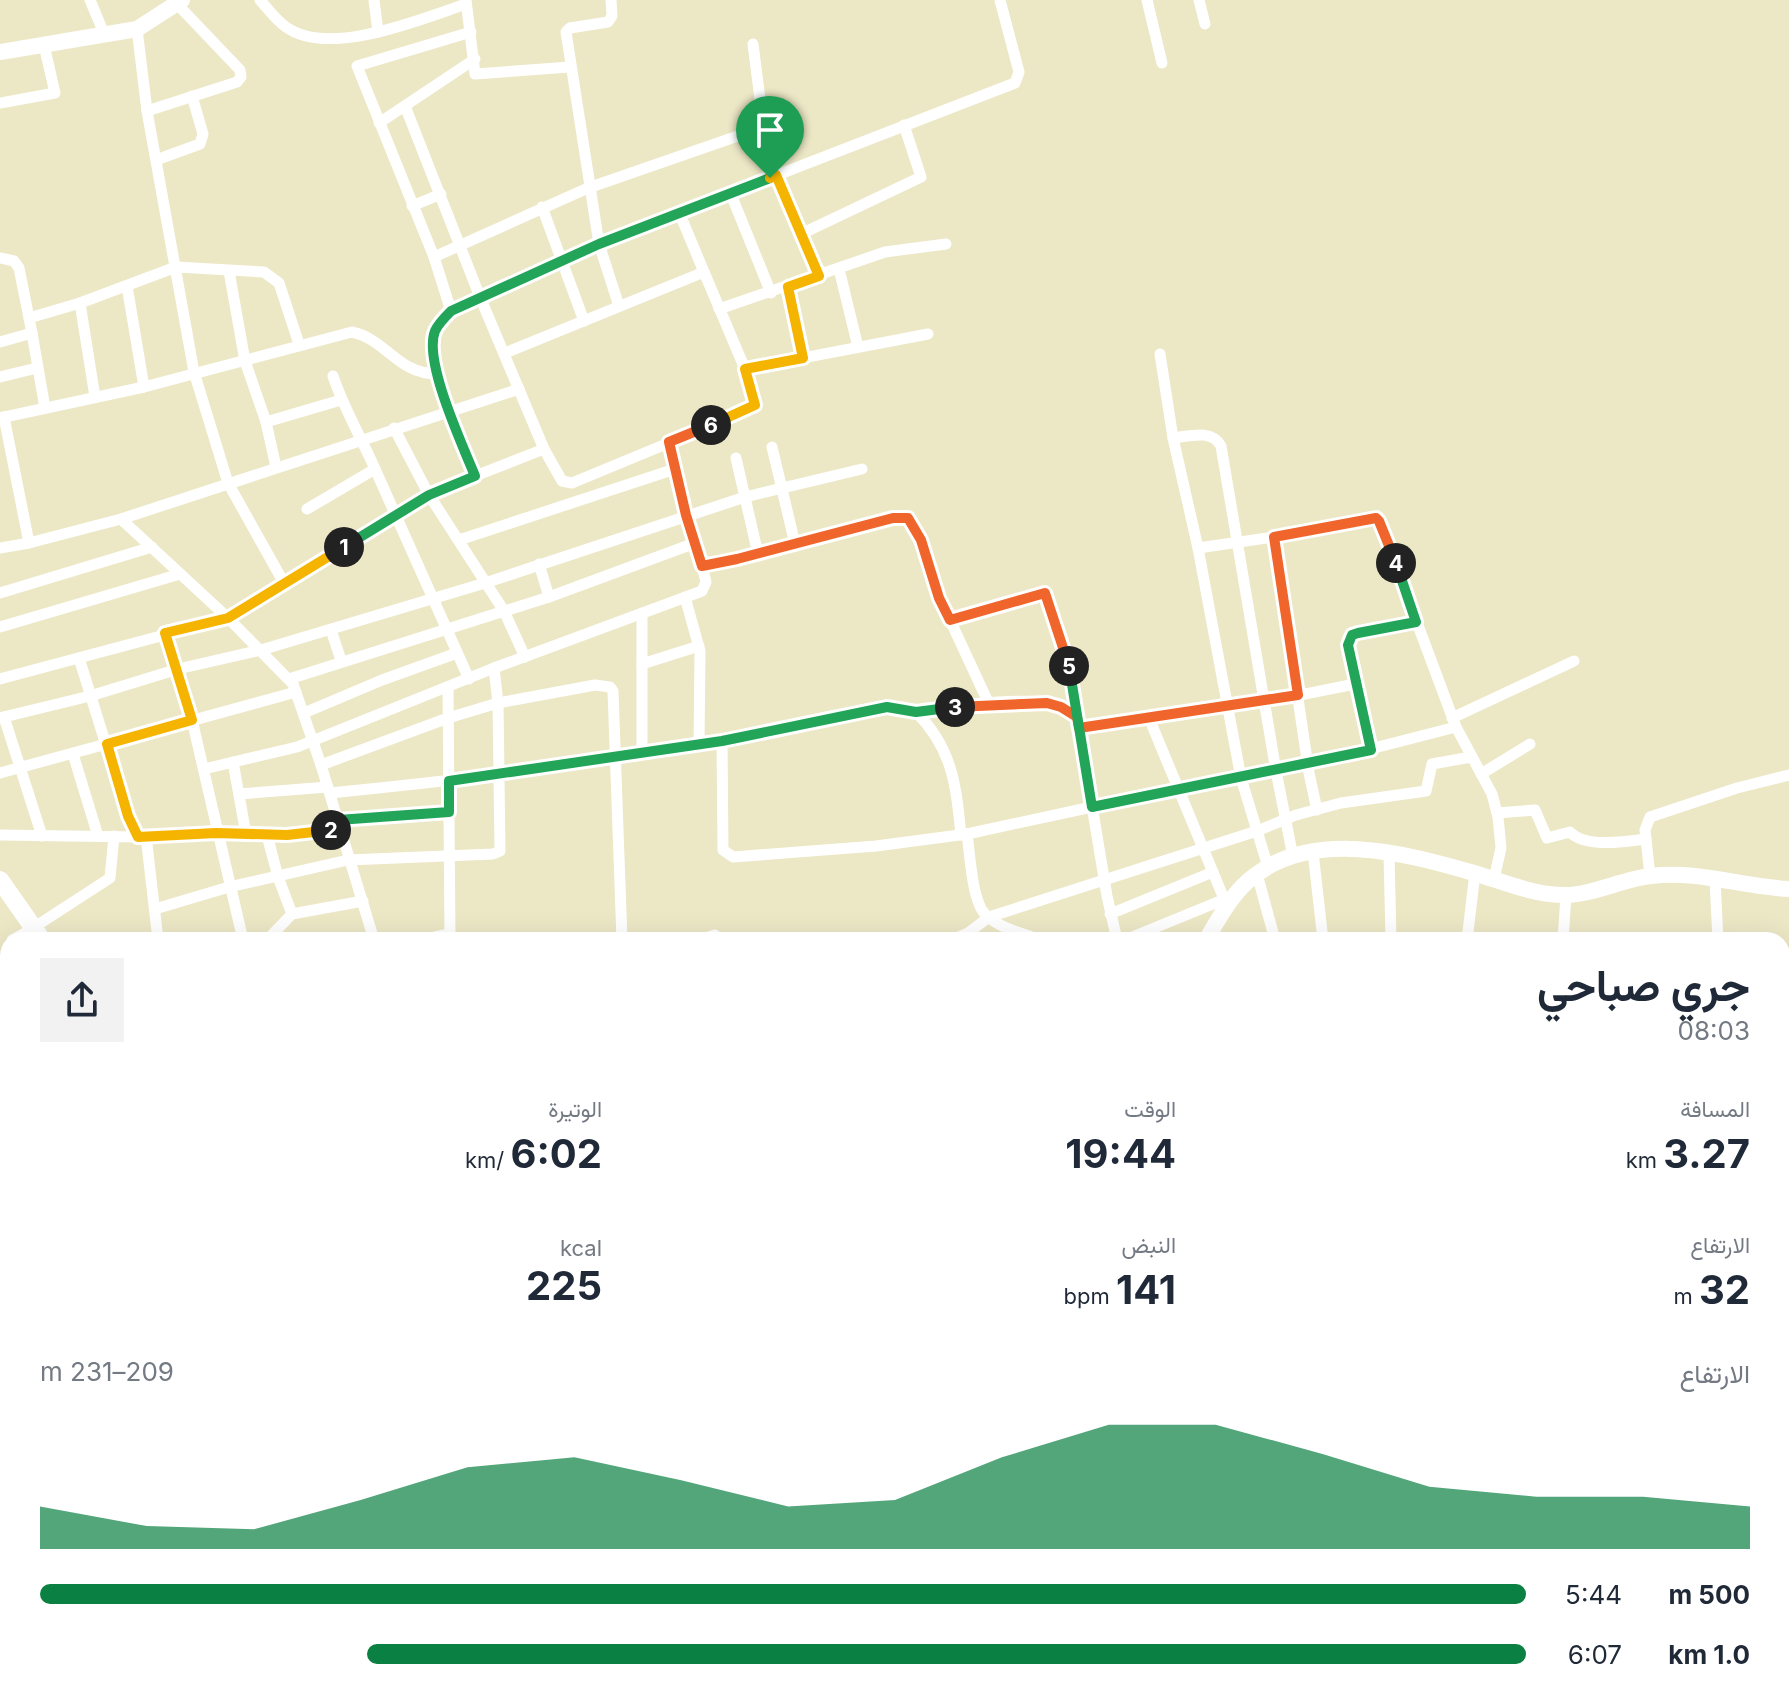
<!DOCTYPE html>
<html lang="ar">
<head>
<meta charset="utf-8">
<style>
  :root { --surface:#fff; --page:#f2f2f3; --text:#1f2937; --muted:#747a83; --accent:#0b8043 }
  body { margin:0; font-family:Inter,Vazirmatn,sans-serif; background:var(--page); color:var(--text); direction:rtl; height:100vh; display:flex; flex-direction:column; font-size:30px; white-space:nowrap }
  * { box-sizing:border-box; margin:0 }
  p { font-size:26px; color:var(--muted) }
  .icon { flex:none; width:44px; height:44px; fill:none; stroke:currentColor; stroke-width:2; stroke-linecap:round; stroke-linejoin:round }
  .map { position:relative; flex:1; overflow:hidden; direction:ltr }
  .details { position:absolute; left:0px; top:932px; width:1790px; height:770px; display:flex; flex-direction:column; background:var(--surface); border-radius:24px 24px 0 0; box-shadow:0 8px 32px #0002; direction:rtl }
  .details>* { flex:none }
  .pin { position:absolute; display:grid; place-items:center; width:68px; height:68px; color:#fff; margin:-82px -34px; border-radius:50% 50% 50% 0; rotate:-45deg; box-shadow:0 0 8px #0007 }
  .pin .icon { rotate:45deg }
  .km { position:absolute; width:40px; height:40px; margin:-20px; border-radius:50%; background:#222; color:#fff; font-size:22px; line-height:40px; text-align:center }
  .round { display:grid; place-items:center; flex:none; width:84px; height:84px; border-radius:0px; background:var(--page) }
  .head { display:flex; align-items:center; justify-content:space-between; height:136px; padding:0 40px }
  h1 { font-size:44px; font-weight:700; line-height:60px }
  .stats { display:grid; grid-template-columns:repeat(3,1fr); gap:12px; height:136px; padding:8px 40px }
  .stats div { display:grid; align-content:center }
  .stats b { font-size:40px; font-weight:700 }
  .stats small { font-size:22px; font-weight:400 }
  .stats p { font-size:22px }
  .chart { height:224px; padding:16px 40px }
  .chart p { display:flex; justify-content:space-between }
  .chart svg { width:100%; height:144px; margin-top:8px; fill:var(--accent); opacity:.7 }
  ul { padding:0 40px; list-style:none; font-size:26px }
  li { display:grid; grid-template-columns:128px 96px 1fr; align-items:center; height:60px }
  li i { height:20px; border-radius:10px; background:var(--accent) }
  .map>svg:first-child { display:block }
  .lines { fill:none; stroke-linecap:round; stroke-linejoin:round }
  .street { stroke:#fff; stroke-width:11 }
  .secondary { stroke:#fff; stroke-width:16 }
  .primary { stroke:#fff; stroke-width:18 }
  .split-1-casing { stroke:#fff; stroke-width:16 }
  .split-2-casing { stroke:#fff; stroke-width:16 }
  .split-3-casing { stroke:#fff; stroke-width:16 }
  .split-4-casing { stroke:#fff; stroke-width:16 }
  .split-5-casing { stroke:#fff; stroke-width:16 }
  .split-6-casing { stroke:#fff; stroke-width:16 }
  .split-7-casing { stroke:#fff; stroke-width:16 }
  .split-1 { stroke:#22a559; stroke-width:10 }
  .split-2 { stroke:#f5b400; stroke-width:10 }
  .split-3 { stroke:#22a559; stroke-width:10 }
  .split-4 { stroke:#f0652b; stroke-width:10 }
  .split-5 { stroke:#22a559; stroke-width:10 }
  .split-6 { stroke:#f0652b; stroke-width:10 }
  .split-7 { stroke:#f5b400; stroke-width:10 }
</style>
</head>
<body>
<div class="map">
<svg width="1789" height="1701" viewBox="0 0 1789 1701">
  <rect width="100%" height="100%" fill="#ece7c5"/>
  <g class="lines">
    <g class="street">
      <polyline points="90,0 105,36"/>
      <path d="M 260,0 C 268,9 276,20 286,27 C 329,58 421,19 466,4"/>
      <polyline points="374,0 378,32"/>
      <polyline points="466,0 475,74 570,67"/>
      <polyline points="611,0 612,16 608,22 570,28 566,32 599,244 619,306"/>
      <polyline points="1147,0 1162,63"/>
      <polyline points="1199,0 1205,24"/>
      <polyline points="137,29 147,111 194,372 228,483 284,583"/>
      <path d="M 471,32 L 357,66 L 434,257 L 451,311 C 444,319 436,327 434,337 C 428,373 462,441 475,476 L 544,449"/>
      <polyline points="753,44 770,178"/>
      <polyline points="0,103 55,93 44,45"/>
      <polyline points="405,106 480,297 544,449 562,481 572,483 753,408 755,405 745,369 704,272 505,353"/>
      <polyline points="147,111 237,82 241,77 240,70 178,5"/>
      <polyline points="379,123 475,59"/>
      <polyline points="156,160 200,144 203,134 192,96"/>
      <polyline points="776,175 819,276"/>
      <polyline points="730,192 771,293"/>
      <polyline points="412,206 441,194"/>
      <polyline points="542,207 584,321"/>
      <polyline points="679,212 704,272"/>
      <polyline points="801,234 921,177 904,125"/>
      <polyline points="434,257 588,188 764,127"/>
      <polyline points="0,258 14,261 19,268 32,333"/>
      <polyline points="839,269 858,347"/>
      <polyline points="229,271 245,361 266,422 276,467"/>
      <polyline points="127,286 144,387"/>
      <polyline points="788,287 803,358"/>
      <polyline points="719,309 885,252 946,244"/>
      <polyline points="451,311 599,244 1015,83 1019,72 1000,0"/>
      <polyline points="29,318 80,303"/>
      <polyline points="0,342 32,333 45,408"/>
      <polyline points="1160,354 1173,438 1198,548 1241,778 1268,867"/>
      <polyline points="745,369 928,334"/>
      <path d="M 333,376 C 343,406 358,432 371,460 C 403,533 436,606 469,679"/>
      <polyline points="0,377 37,368"/>
      <polyline points="95,397 80,303 176,267 264,272 279,283 299,344"/>
      <polyline points="4,417 29,543"/>
      <path d="M 0,418 L 144,387 L 352,332 C 386,339 397,374 437,374"/>
      <polyline points="266,422 341,400"/>
      <polyline points="394,428 429,495 504,611 525,657"/>
      <path d="M 1173,438 C 1190,436 1212,429 1221,446 L 1276,771 L 1293,857"/>
      <polyline points="669,442 686,515 702,566 737,559 903,517 913,524 921,540 939,598 950,620 1039,593 1046,594 1067,656 1107,896 1117,940"/>
      <polyline points="772,447 795,544"/>
      <polyline points="736,458 758,554"/>
      <polyline points="307,509 375,469"/>
      <polyline points="121,519 228,618 293,684 321,765 374,940"/>
      <polyline points="1274,537 1309,773 1317,810"/>
      <polyline points="459,540 675,469"/>
      <polyline points="0,548 29,543 121,519 519,389"/>
      <polyline points="1198,548 1328,529 1374,518 1379,521 1456,727 1492,794 1498,817 1501,848 1494,879"/>
      <polyline points="539,564 549,597"/>
      <polyline points="0,593 152,547"/>
      <polyline points="685,597 700,651 699,745"/>
      <polyline points="950,620 989,704"/>
      <polyline points="0,627 180,574"/>
      <polyline points="331,630 341,660"/>
      <polyline points="165,633 192,720 243,940"/>
      <polyline points="79,658 128,816 138,837"/>
      <polyline points="642,664 699,646"/>
      <polyline points="0,679 228,618 429,495 475,476"/>
      <polyline points="289,679 549,597 695,543"/>
      <polyline points="448,687 450,940"/>
      <path d="M 916,712 C 954,707 1019,695 1055,705 C 1063,707 1070,713 1077,717"/>
      <polyline points="304,713 382,680 457,653"/>
      <polyline points="4,717 42,836"/>
      <polyline points="0,718 90,696 178,669 261,650 485,583 745,497 862,469"/>
      <polyline points="1149,718 1227,906"/>
      <polyline points="1452,718 1574,661"/>
      <polyline points="1079,728 1265,702 1355,684"/>
      <polyline points="722,741 723,850 733,857 876,846 967,834 1092,807 1331,759 1456,727"/>
      <path d="M 1371,750 L 1354,680 L 1349,639 C 1364,625 1396,625 1416,622"/>
      <polyline points="73,754 98,836"/>
      <polyline points="642,754 642,613"/>
      <polyline points="233,762 246,834"/>
      <polyline points="321,765 448,718 498,703 595,685 610,687 613,691 622,940"/>
      <polyline points="204,769 297,747 494,668 702,591 706,582 702,566"/>
      <polyline points="0,773 296,692"/>
      <polyline points="1481,774 1530,744"/>
      <path d="M 330,793 C 460,780 591,765 720,742 C 770,733 872,698 916,712 C 953,749 956,786 961,835"/>
      <polyline points="239,794 328,787"/>
      <path d="M 1497,813 L 1535,810 L 1547,838 L 1570,832 C 1585,848 1624,842 1646,839"/>
      <polyline points="338,820 449,812"/>
      <path d="M 967,834 C 970,854 972,901 985,914 C 998,928 1024,934 1042,940"/>
      <polyline points="0,835 138,837 216,833 267,835 278,877 292,914"/>
      <polyline points="267,835 306,834 340,828"/>
      <polyline points="146,836 158,940"/>
      <polyline points="1313,852 1323,940"/>
      <polyline points="1389,854 1391,940"/>
      <polyline points="1257,874 1275,940"/>
      <polyline points="1650,876 1645,830 1650,817 1737,788 1789,775"/>
      <polyline points="1715,880 1718,940"/>
      <polyline points="155,909 229,887 348,860 493,854 500,851 498,703 494,668"/>
      <polyline points="1110,914 1213,872"/>
      <polyline points="33,928 110,878 114,836"/>
      <polyline points="12,940 25,933"/>
      <polyline points="267,940 292,914 363,901"/>
      <polyline points="421,940 449,934"/>
      <polyline points="537,940 547,940"/>
      <polyline points="699,940 715,935"/>
      <polyline points="951,940 968,933 989,917 1257,831 1296,815 1341,803 1426,791 1432,764 1471,757"/>
      <polyline points="1125,940 1225,899"/>
      <polyline points="1467,940 1475,873"/>
      <polyline points="1563,940 1566,896"/>
      <polyline points="0,1111 8,1107"/>
      <polyline points="0,1182 8,1182"/>
      <polyline points="0,1335 8,1336"/>
      <polyline points="0,1393 8,1394"/>
      <polyline points="0,1444 8,1444"/>
      <polyline points="0,1488 5,1525"/>
      <polyline points="0,1620 8,1634"/>
      <polyline points="0,1660 8,1655"/>
      <polyline points="129,1694 133,1701"/>
      <polyline points="241,1694 245,1701"/>
      <polyline points="370,1694 374,1701"/>
      <polyline points="460,1694 463,1701"/>
      <polyline points="806,1694 807,1701"/>
      <polyline points="835,1694 837,1701"/>
      <polyline points="891,1694 892,1701"/>
      <polyline points="993,1694 995,1701"/>
      <polyline points="1002,1694 1032,1694"/>
      <polyline points="1053,1694 1054,1701"/>
      <polyline points="1112,1694 1114,1701"/>
      <polyline points="1159,1694 1162,1701"/>
      <polyline points="1417,1694 1418,1701"/>
      <polyline points="1667,1694 1685,1701"/>
      <polyline points="53,1701 63,1694"/>
      <polyline points="164,1701 175,1694"/>
      <polyline points="314,1701 326,1694"/>
      <polyline points="434,1701 446,1694"/>
      <polyline points="934,1701 982,1694"/>
      <polyline points="1181,1701 1233,1696"/>
      <polyline points="1353,1701 1354,1694"/>
      <polyline points="1454,1701 1494,1694"/>
    </g>
    <g class="secondary">
      <polyline points="0,52 137,29 182,0"/>
      <path d="M 1206,940 C 1218,920 1230,897 1248,881 C 1309,827 1405,853 1474,873 C 1504,882 1531,894 1562,895 C 1591,896 1622,879 1651,876 C 1697,870 1743,887 1789,889"/>
      <polyline points="0,1248 8,1249"/>
      <polyline points="740,1701 756,1694"/>
    </g>
    <g class="primary">
      <polyline points="0,880 42,940"/>
      <polyline points="608,1694 612,1701"/>
    </g>
  </g>
  <g class="lines">
    <defs>
      <path id="split-1" d="M 344,547 L 429,495 L 475,476 C 463,446 423,361 435,331 C 438,324 445,317 451,311 L 599,244 L 770,178"/>
      <polyline id="split-2" points="331,830 287,835 216,833 138,837 128,816 107,744 192,720 165,633 228,618 344,547"/>
      <polyline id="split-3" points="331,830 340,828 338,820 449,812 449,781 722,741 887,707 916,712 955,707"/>
      <polyline id="split-4" points="955,707 1047,703 1061,707 1077,717 1079,728 1298,695 1274,537 1376,518 1379,521 1396,563"/>
      <polyline id="split-5" points="1069,666 1092,807 1371,750 1348,645 1352,635 1358,633 1416,622 1396,563"/>
      <polyline id="split-6" points="711,425 669,442 686,515 702,566 737,559 893,518 908,518 921,540 939,598 950,620 1045,593 1069,666"/>
      <polyline id="split-7" points="711,425 755,405 745,369 803,358 788,287 819,276 776,175 770,178"/>
    </defs>
    <use href="#split-1" class="split-1-casing"/>
    <use href="#split-2" class="split-2-casing"/>
    <use href="#split-3" class="split-3-casing"/>
    <use href="#split-4" class="split-4-casing"/>
    <use href="#split-5" class="split-5-casing"/>
    <use href="#split-6" class="split-6-casing"/>
    <use href="#split-7" class="split-7-casing"/>
    <use href="#split-1" class="split-1"/>
    <use href="#split-2" class="split-2"/>
    <use href="#split-3" class="split-3"/>
    <use href="#split-4" class="split-4"/>
    <use href="#split-5" class="split-5"/>
    <use href="#split-6" class="split-6"/>
    <use href="#split-7" class="split-7"/>
  </g>
</svg>
<div class="pin" style="left:770px;top:178px;background:#1e9e55"><svg class="icon" aria-label="arrive" viewBox="0 0 24 24"><path d="M6 21V4h12l-3 4 3 4H6"/></svg></div>
<b class="km" style="left:344px;top:547px">1</b>
<b class="km" style="left:331px;top:830px">2</b>
<b class="km" style="left:955px;top:707px">3</b>
<b class="km" style="left:1396px;top:563px">4</b>
<b class="km" style="left:1069px;top:666px">5</b>
<b class="km" style="left:711px;top:425px">6</b>
<section class="details">
<div class="head"><div><h1>جري صباحي</h1><p>08:03</p></div><a class="round"><svg class="icon" aria-label="share" viewBox="0 0 24 24"><path d="M12 15V3M7 8l5-5 5 5M5 13v7h14v-7"/></svg></a></div>
<div class="stats">
<div><p>المسافة</p><b>3.27<small> km</small></b></div>
<div><p>الوقت</p><b>19:44</b></div>
<div><p>الوتيرة</p><b>6:02<small> /km</small></b></div>
</div>
<div class="stats">
<div><p>الارتفاع</p><b>32<small> m</small></b></div>
<div><p>النبض</p><b>141<small> bpm</small></b></div>
<div><p>kcal</p><b>225</b></div>
</div>
<div class="chart"><p><span>الارتفاع</span>209–231 m</p>
<svg viewBox="0 0 160 44" preserveAspectRatio="none"><path d="M0 44V31L10 37L20 38L30 29L40 19L50 16L60 23L70 31L80 29L90 16L100 6L110 6L120 15L130 25L140 28L150 28L160 31V44z"/></svg>
</div>
<ul>
<li><b>500 m</b>5:44<i style="width:100%"></i></li>
<li><b>1.0 km</b>6:07<i style="width:78%"></i></li>
</ul>
</section>
</div>
</body>
</html>
